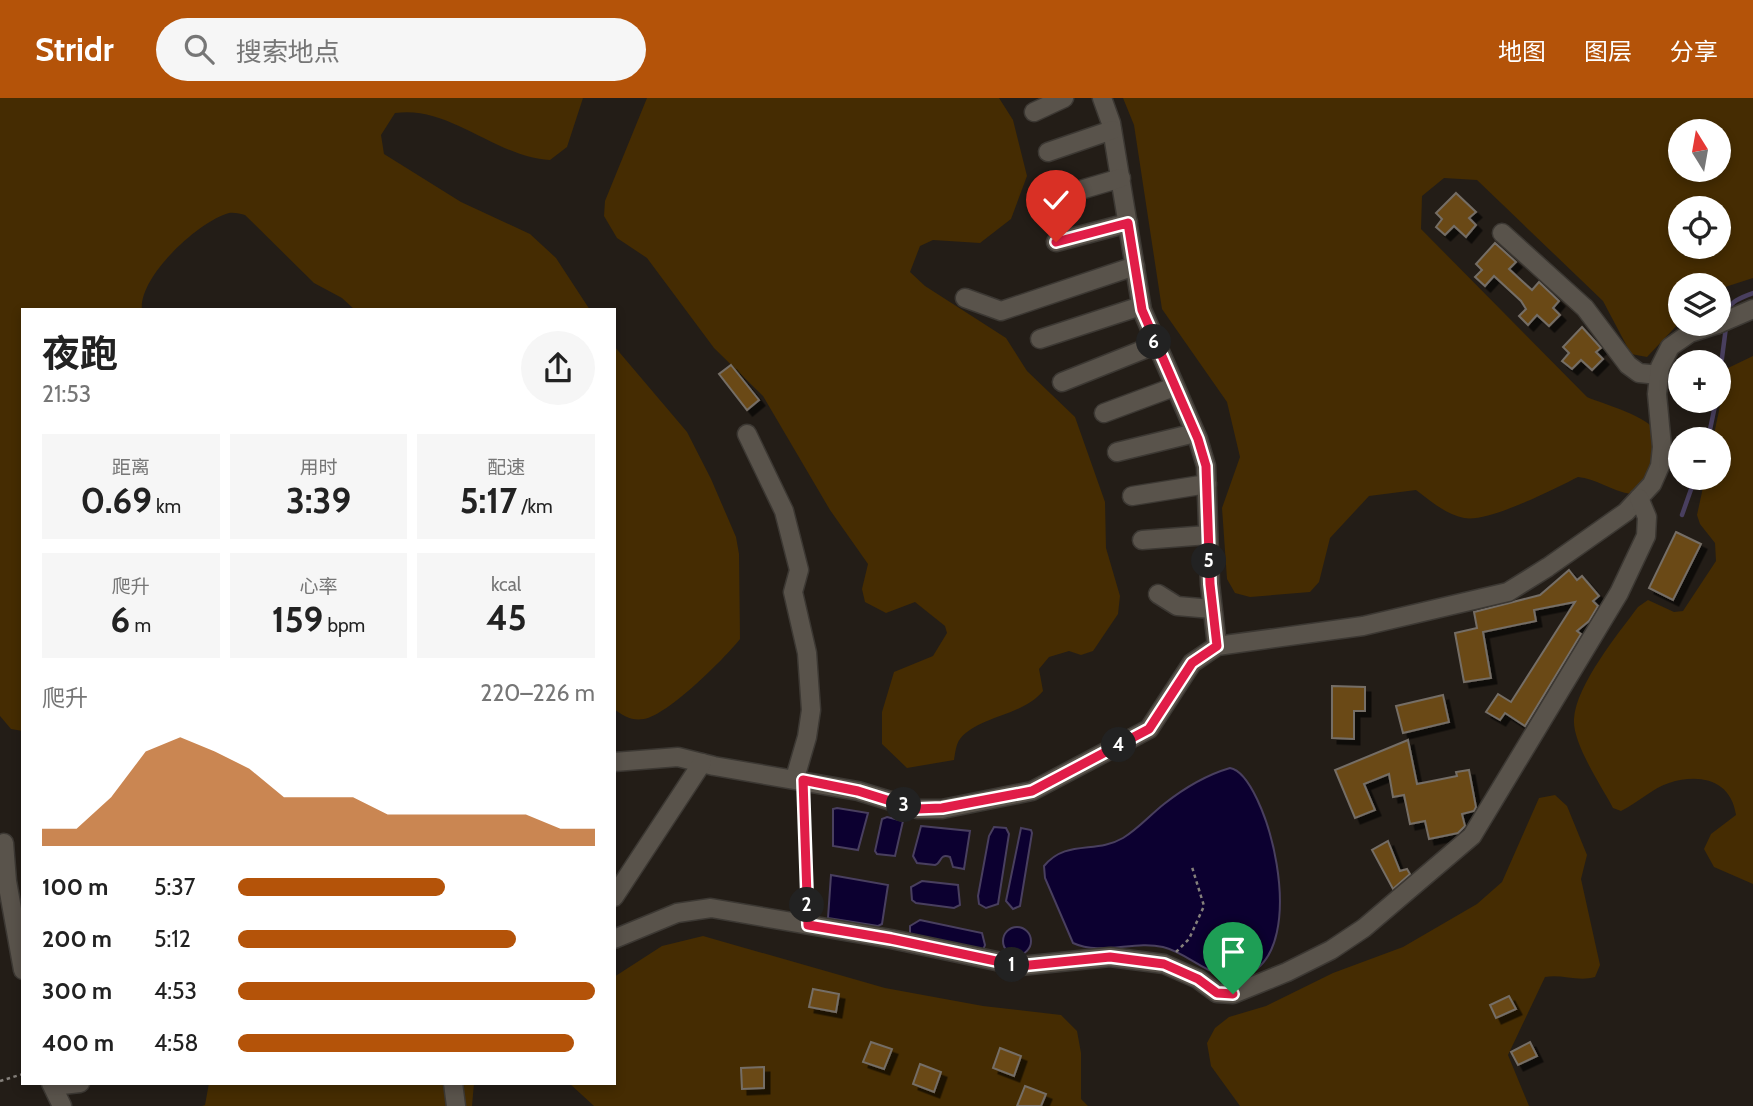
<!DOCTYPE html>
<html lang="zh">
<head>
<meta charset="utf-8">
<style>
  :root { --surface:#fff; --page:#f6f6f6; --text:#222; --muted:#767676; --accent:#b45309 }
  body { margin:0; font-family:Cabin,"Noto Sans SC",sans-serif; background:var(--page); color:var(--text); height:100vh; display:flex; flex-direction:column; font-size:26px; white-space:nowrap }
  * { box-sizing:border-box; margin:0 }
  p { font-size:23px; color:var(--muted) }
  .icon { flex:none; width:38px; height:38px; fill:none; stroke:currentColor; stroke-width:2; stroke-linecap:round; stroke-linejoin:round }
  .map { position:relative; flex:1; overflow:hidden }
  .sheet { position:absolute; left:21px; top:210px; width:595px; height:777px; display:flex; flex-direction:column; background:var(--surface); border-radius:0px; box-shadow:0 4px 10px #0003 }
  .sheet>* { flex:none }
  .needle { width:46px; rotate:349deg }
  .tools { position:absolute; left:1668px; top:21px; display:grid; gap:14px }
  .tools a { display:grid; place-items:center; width:63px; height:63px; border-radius:50%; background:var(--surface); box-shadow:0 4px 10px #0003; font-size:35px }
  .pin { position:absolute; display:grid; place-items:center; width:60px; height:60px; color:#fff; margin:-72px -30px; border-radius:50% 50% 50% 0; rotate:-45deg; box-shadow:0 0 7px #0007 }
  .pin .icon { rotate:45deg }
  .km { position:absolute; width:35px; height:35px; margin:-18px; border-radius:50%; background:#222; color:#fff; font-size:19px; line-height:35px; text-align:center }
  .round { display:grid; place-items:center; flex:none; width:74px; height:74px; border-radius:37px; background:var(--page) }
  .headline { display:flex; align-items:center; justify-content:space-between; height:119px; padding:0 21px }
  h1 { font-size:38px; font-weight:700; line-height:52px }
  .stats { display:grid; grid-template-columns:repeat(3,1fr); gap:10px; height:119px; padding:7px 21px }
  .stats div { display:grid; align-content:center; border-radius:0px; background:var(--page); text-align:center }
  .stats b { font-size:35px; font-weight:700 }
  .stats small { font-size:19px; font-weight:400 }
  .stats p { font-size:19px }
  .chart { height:196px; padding:14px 21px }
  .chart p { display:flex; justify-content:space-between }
  .chart svg { width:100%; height:126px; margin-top:7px; fill:var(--accent); opacity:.7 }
  ul { padding:0 21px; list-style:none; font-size:23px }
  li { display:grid; grid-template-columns:112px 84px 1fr; align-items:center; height:52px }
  li i { height:18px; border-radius:9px; background:var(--accent) }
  header { display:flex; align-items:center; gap:42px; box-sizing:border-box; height:98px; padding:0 35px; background:var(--accent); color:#fff }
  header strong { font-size:33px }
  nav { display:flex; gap:38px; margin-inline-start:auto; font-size:24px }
  .search { width:490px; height:63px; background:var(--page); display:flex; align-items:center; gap:18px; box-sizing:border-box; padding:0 24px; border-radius:38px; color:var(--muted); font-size:26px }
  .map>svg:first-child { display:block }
  .green { fill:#452c02; fill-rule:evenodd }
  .water { fill:#0c0030; stroke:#493f5f; stroke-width:2 }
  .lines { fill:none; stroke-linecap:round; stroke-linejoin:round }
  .stream { stroke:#493f5f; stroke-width:4.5 }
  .building { fill:#6a4a19; stroke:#756e66; stroke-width:2; filter:url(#shadow) }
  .minor-casing { stroke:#3c3833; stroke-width:21 }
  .path { stroke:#85807b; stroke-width:2.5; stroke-dasharray:3.5 3.5; stroke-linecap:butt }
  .minor { stroke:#59534b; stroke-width:18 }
  .route-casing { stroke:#fff; stroke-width:14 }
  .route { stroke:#e11d48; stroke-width:9 }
</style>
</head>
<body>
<header>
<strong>Stridr</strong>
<div class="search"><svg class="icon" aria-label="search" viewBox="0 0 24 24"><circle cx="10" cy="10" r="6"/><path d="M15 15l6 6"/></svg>搜索地点</div>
<nav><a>地图</a><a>图层</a><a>分享</a></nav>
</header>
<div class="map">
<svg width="1753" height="1008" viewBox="0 0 1753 1008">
  <defs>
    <filter id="shadow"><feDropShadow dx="5.5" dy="5.5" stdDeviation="0" flood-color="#0009"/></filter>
  </defs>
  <rect width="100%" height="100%" fill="#231d17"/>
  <g class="green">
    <path d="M 0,0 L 583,0 L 567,49 L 550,62 C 495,59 450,7 395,15 L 381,37 L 384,56 L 461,104 L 530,136 L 556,160 L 590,212 L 355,212 L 342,200 L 314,185 L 245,117 C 241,116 234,114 229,115 C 199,123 138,179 142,212 L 23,212 L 23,633 L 11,631 L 0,618 Z"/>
    <path d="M 647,0 L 999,0 L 1013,22 L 1027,78 L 1011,121 L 980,145 L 933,142 L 920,148 L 910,174 L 925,188 L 1006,240 L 1027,273 L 1075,319 L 1105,404 L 1106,450 L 1120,498 L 1118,516 L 1093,553 L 1081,557 L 1069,553 L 1049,559 L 1039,571 L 1043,593 C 1023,618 978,618 960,641 C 956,646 955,656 954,662 L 907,670 L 882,646 L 882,614 L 894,574 L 933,558 L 947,535 L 945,528 L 915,504 L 886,515 L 865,504 L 862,491 L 868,466 L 830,412 L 763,298 L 714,250 L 647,160 L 617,140 L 604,118 L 605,103 Z"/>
    <path d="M 1123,0 L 1753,0 L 1753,180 L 1719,191 L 1718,187 L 1680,187 L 1680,224 L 1647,259 L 1631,256 L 1603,203 L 1477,82 L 1444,80 L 1422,98 L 1421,131 L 1587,299 C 1603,306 1651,319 1655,334 C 1658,344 1657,358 1657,368 L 1631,396 C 1611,393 1595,380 1578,379 C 1554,391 1488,425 1464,420 C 1445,416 1431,403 1416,392 L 1369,398 L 1330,440 L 1319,484 L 1310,494 L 1250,499 L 1235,495 L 1227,481 L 1222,410 L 1240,359 L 1227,304 L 1162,211 L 1134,27 ZM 1680,33 L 1718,33 L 1718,72 L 1680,72 ZM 1680,110 L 1718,110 L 1718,149 L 1680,149 Z"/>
    <path d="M 614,248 L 687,334 L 711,381 L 736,439 L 739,456 L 740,541 C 724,561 668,617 644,621 C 631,623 624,618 614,611 Z"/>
    <path d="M 1753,258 L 1753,786 L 1714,769 L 1704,751 L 1711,736 L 1736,717 C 1731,682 1700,675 1669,685 C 1653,690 1637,705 1621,713 L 1613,710 C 1602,689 1572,645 1574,621 C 1576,587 1618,536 1638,509 L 1648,502 L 1674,514 L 1683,513 L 1716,463 L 1715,445 L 1700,426 L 1697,417 L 1705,380 L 1718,380 L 1718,341 L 1713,341 L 1728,270 Z"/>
    <path d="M 1555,697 L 1567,708 L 1587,757 L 1581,781 L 1600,867 L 1595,879 C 1578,884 1562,876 1545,879 L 1508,957 L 1529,1008 L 1240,1008 L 1211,968 L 1207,945 L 1215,930 L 1229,919 L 1266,908 L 1333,875 L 1403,849 L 1477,806 L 1502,784 L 1539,700 Z"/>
    <polygon points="703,838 885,890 983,908 1061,917 1077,933 1081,955 1081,1001 1088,1008 594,1008 569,985 614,985 614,879 662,848"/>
    <polygon points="209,985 474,985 472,1008 202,1008 205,1007"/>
  </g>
  <g class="water">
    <path d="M 1230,670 C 1266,676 1313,851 1246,877 C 1217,888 1190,855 1163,849 C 1134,842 1101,858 1073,845 L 1045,780 L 1044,768 C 1066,741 1096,756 1123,740 C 1138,731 1150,717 1164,706 C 1183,691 1206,677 1230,670 Z"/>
    <polygon points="837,710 868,715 858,752 833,748 833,711"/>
    <polygon points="887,719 903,723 895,758 877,756 875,753 882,721"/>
    <path d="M 921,728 L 970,733 L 964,771 L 953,769 L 950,759 C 939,755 942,765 935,767 L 917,765 L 913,758 Z"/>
    <polygon points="994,729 1006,730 1009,736 998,806 986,810 979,806 978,798 989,738"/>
    <polygon points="1021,730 1031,732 1032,735 1020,808 1013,811 1006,803"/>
    <polygon points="831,777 888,787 882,826 878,828 828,820"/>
    <polygon points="922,783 958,787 960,807 954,810 916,805 912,802 911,789"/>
    <polygon points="920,822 982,835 985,847 983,852 910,840 910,828"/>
    <circle cx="1017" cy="843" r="14"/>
  </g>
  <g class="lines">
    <g class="stream">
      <path d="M 1727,217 C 1728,203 1741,200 1753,195"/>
      <polyline points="1718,291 1726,229"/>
      <polyline points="1708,341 1716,303"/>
      <polyline points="1682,417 1695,380"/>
    </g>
  </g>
  <g class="building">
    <polygon points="1456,95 1476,114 1469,120 1476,127 1466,139 1454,128 1445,137 1436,129 1442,121 1436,115"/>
    <polygon points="1495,145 1516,164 1509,171 1532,192 1539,184 1559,203 1553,210 1560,217 1549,228 1537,217 1528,227 1519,218 1526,211 1521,203 1494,178 1485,188 1475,179 1482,172 1476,166"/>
    <polygon points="1582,229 1601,250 1596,254 1603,261 1592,272 1581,262 1572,271 1562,263 1569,255 1563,249"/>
    <polygon points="731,267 759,302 747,312 719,276"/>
    <polygon points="1676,434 1701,446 1673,502 1649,490"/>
    <polygon points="1569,472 1577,482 1582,478 1599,498 1593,503 1598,508 1589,523 1577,533 1581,536 1525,628 1505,615 1500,622 1486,614 1498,596 1511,604 1575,504 1534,512 1536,523 1483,534 1491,580 1464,584 1455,535 1477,530 1474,514 1540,497"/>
    <polygon points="1332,588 1365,589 1365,613 1354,613 1354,641 1332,640"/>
    <polygon points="1443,597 1449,624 1403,635 1396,608"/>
    <polygon points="1408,642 1417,686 1457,678 1456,674 1469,672 1476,709 1474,713 1462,716 1465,728 1458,735 1429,741 1425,723 1410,726 1404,697 1393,699 1389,676 1364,686 1375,712 1355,720 1335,672"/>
    <polygon points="1388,743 1400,773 1407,771 1410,776 1393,791 1372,752"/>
    <polygon points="813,891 839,896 836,914 809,909"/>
    <polygon points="1509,898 1516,911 1496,920 1490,907"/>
    <polygon points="871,944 892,951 884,971 863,964"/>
    <polygon points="1530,944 1537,958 1518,967 1511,954"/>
    <polygon points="1000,950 1021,958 1014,978 993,970"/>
    <polygon points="920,966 941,974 934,994 913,986"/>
    <polygon points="764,969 764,990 742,991 741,970"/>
    <polygon points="1025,988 1046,996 1041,1008 1017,1008"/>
  </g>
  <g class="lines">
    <defs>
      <g id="minor">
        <polyline points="1102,0 1111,25 1142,212 1198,341 1206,368 1210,486 1217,548"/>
        <polyline points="1034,14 1064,0"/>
        <polyline points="1048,54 1112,32"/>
        <polyline points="1060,98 1121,80"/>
        <polyline points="1502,135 1585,210 1628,267 1639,275 1659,277"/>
        <polyline points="1056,144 1128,125"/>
        <polyline points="965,200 1001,213 1135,168"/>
        <polyline points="1718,226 1753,211"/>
        <polyline points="1040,241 1141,208"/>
        <polyline points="1062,284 1155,247"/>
        <polyline points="1104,315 1174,289"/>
        <polyline points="747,336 784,413 799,472 793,494 807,555 811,612 807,639 795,680"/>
        <polyline points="1117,354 1195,335"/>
        <polyline points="1132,398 1207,386"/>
        <polyline points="1142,442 1208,437"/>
        <polyline points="1158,496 1177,508 1212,511"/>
        <polyline points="614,664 678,659 714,668 858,693 917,711 942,711 1032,693 1149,631 1192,565 1217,548 1363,528 1508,494 1548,469 1626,414 1652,386 1660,368 1662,349 1657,296 1660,269 1670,249 1690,235 1718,226"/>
        <polyline points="4,745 7,783 23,872"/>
        <polyline points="614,799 702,665"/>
        <polyline points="614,841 677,815 711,810 891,841 1020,868 1110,859 1164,866 1198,881 1217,895 1233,896 1287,874 1331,852 1364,830 1472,738 1619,495 1646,438 1647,419 1639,400"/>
        <polyline points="51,985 62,1008"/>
        <polyline points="453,985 456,1008"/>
        <polyline points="53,988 80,985"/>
      </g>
    </defs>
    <use href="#minor" class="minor-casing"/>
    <g class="path">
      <polyline points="804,701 807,810"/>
      <polyline points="1176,854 1189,841 1204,808 1192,769"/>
      <polyline points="0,983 23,976"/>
    </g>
    <use href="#minor" class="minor"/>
  </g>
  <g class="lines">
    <defs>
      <polyline id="route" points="1056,144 1128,125 1142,212 1198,341 1206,368 1210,486 1217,548 1192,565 1149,631 1032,693 942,710 916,711 858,693 803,682 808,827 891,841 1020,868 1110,859 1164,866 1198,881 1217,895 1233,896"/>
    </defs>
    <use href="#route" class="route-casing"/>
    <use href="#route" class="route"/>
  </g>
</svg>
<div class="tools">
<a><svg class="needle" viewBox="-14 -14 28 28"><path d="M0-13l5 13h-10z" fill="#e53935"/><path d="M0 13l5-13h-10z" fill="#767676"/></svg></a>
<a><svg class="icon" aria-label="locate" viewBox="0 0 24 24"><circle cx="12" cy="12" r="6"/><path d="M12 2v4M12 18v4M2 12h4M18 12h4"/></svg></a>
<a><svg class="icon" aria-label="layers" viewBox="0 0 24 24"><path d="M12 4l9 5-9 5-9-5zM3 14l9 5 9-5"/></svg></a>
<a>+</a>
<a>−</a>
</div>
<div class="pin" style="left:1233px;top:896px;background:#1e9e55"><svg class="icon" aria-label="arrive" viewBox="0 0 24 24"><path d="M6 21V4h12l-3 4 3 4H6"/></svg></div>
<div class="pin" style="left:1056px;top:144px;background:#d93025"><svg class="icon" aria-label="check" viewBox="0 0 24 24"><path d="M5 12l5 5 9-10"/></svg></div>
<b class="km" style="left:1012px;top:867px">1</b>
<b class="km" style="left:807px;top:807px">2</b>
<b class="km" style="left:904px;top:707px">3</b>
<b class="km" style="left:1119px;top:647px">4</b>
<b class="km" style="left:1209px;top:463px">5</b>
<b class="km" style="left:1154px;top:244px">6</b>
<section class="sheet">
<div class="headline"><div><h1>夜跑</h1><p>21:53</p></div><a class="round"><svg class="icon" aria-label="share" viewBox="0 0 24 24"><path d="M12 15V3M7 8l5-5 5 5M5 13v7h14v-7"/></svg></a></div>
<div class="stats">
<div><p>距离</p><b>0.69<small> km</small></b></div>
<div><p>用时</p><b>3:39</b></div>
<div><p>配速</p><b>5:17<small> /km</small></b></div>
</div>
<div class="stats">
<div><p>爬升</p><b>6<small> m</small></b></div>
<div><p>心率</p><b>159<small> bpm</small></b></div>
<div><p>kcal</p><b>45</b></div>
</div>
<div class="chart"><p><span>爬升</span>220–226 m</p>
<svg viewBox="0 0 160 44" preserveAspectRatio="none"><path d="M0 44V38L10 38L20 27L30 11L40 6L50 11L60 17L70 27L80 27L90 27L100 33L110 33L120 33L130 33L140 33L150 38L160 38V44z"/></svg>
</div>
<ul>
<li><b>100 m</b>5:37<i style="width:58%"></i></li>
<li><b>200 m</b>5:12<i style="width:78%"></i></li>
<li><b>300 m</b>4:53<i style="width:100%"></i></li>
<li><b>400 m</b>4:58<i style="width:94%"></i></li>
</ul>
</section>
</div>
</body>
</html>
